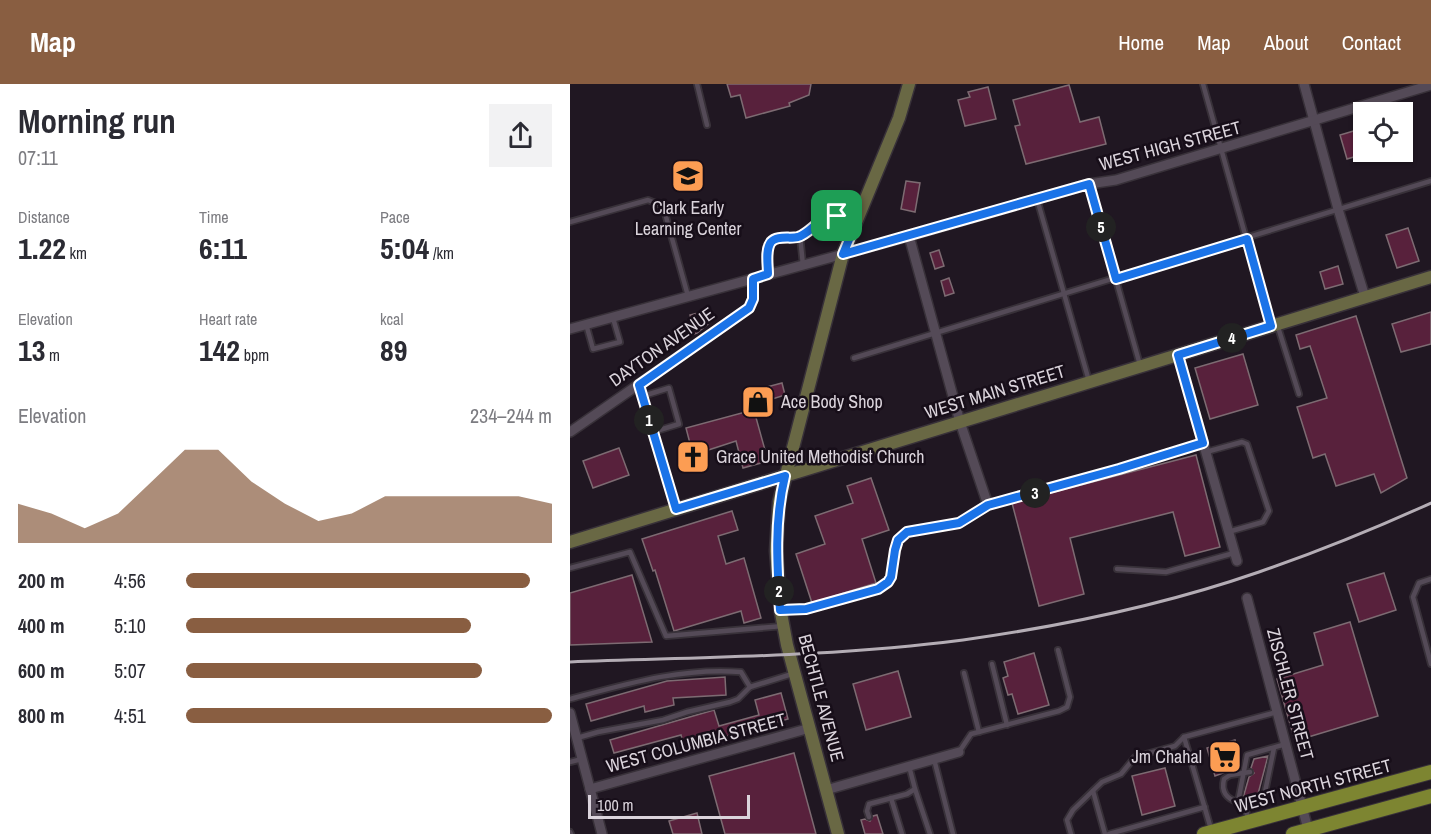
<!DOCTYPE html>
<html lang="en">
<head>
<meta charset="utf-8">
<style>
  :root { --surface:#fff; --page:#f2f2f3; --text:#2b2b33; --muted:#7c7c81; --accent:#895e41 }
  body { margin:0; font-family:"Archivo Narrow",sans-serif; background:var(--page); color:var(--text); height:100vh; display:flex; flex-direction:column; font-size:22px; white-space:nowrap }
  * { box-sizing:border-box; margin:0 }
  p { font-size:20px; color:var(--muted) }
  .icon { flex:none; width:33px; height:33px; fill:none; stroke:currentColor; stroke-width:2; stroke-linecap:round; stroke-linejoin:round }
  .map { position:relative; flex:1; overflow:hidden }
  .panel { display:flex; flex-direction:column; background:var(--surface); width:570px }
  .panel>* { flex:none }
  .buttons { position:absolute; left:783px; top:18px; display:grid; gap:12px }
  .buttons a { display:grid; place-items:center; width:60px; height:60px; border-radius:0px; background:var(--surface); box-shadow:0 2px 4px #0004; font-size:30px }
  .scale { position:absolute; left:18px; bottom:15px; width:162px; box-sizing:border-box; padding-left:6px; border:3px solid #dbd4dc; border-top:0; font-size:16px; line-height:21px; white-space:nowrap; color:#dbd4dc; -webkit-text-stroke:4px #170e19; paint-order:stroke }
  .pin { position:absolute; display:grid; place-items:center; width:51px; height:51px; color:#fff; margin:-26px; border-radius:12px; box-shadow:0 3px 9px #0006 }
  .km { position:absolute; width:30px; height:30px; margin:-15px; border-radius:50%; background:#222; color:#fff; font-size:16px; line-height:30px; text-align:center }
  .round { display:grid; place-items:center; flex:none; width:63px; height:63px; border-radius:0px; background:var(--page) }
  .head { display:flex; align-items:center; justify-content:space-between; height:102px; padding:0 18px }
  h1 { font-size:33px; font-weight:800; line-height:45px }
  .figures { display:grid; grid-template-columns:repeat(3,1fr); gap:9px; height:102px; padding:6px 18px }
  .figures div { display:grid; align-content:center }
  .figures b { font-size:30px; font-weight:800 }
  .figures small { font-size:16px; font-weight:400 }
  .figures p { font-size:16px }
  .chart { height:168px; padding:12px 18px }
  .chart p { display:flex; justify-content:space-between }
  .chart svg { width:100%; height:108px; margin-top:6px; fill:var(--accent); opacity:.7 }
  ul { padding:0 18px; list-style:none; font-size:20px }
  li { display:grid; grid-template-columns:96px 72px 1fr; align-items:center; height:45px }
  li i { height:15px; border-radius:8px; background:var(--accent) }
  header { display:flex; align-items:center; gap:36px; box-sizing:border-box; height:84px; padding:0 30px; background:var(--accent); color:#fff }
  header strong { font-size:28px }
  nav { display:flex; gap:33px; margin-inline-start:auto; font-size:21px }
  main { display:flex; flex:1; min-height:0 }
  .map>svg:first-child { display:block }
  .building { fill:#58213c; stroke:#7d6b72; stroke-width:1.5 }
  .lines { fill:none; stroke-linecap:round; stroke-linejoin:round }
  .lane-casing { stroke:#383139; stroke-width:8 }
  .street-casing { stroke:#383139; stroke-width:12 }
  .secondary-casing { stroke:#383139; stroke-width:15 }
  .primary-casing { stroke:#383139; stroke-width:16 }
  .lane { stroke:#544a57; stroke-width:4.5 }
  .street { stroke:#544a57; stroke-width:9 }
  .secondary { stroke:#696844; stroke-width:12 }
  .primary { stroke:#7d8531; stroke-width:14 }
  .rail { stroke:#b4adb5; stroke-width:3 }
  .route-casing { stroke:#fff; stroke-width:12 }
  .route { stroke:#1a73e8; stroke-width:8 }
  .labels { text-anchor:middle; stroke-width:5; stroke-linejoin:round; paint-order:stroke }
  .street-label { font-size:18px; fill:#dbd4dc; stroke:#170e19 }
  .poi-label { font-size:18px; fill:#dbd4dc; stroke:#170e19; text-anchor:start }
</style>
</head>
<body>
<header>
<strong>Map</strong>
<nav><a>Home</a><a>Map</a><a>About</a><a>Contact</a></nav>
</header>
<main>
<section class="panel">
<div class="head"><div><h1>Morning run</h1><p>07:11</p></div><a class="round"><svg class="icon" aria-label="share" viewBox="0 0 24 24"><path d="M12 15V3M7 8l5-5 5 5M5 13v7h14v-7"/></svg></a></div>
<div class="figures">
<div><p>Distance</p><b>1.22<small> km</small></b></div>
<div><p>Time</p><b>6:11</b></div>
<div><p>Pace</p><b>5:04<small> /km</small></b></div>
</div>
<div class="figures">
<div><p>Elevation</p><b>13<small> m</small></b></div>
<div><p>Heart rate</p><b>142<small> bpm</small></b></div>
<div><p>kcal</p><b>89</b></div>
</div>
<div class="chart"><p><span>Elevation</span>234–244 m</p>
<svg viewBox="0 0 160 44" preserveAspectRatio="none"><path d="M0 44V28L10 32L20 38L30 32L40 19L50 6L60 6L70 19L80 28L90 35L100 32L110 25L120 25L130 25L140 25L150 25L160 28V44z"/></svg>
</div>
<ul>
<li><b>200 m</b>4:56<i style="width:94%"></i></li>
<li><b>400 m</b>5:10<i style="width:78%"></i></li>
<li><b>600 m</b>5:07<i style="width:81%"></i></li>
<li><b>800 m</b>4:51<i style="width:100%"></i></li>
</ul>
</section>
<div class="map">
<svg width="861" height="750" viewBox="0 0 861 750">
  <rect width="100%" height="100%" fill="#201722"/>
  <g class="building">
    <polygon points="157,0 241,0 239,11 219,19 220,22 176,34 170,11 161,13"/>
    <polygon points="499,1 510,38 529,33 536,60 456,80 445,42 450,41 443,16"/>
    <polygon points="418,3 426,35 395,42 388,16 400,13 398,8"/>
    <polygon points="787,46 794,70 777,75 770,51"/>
    <polygon points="336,97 350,99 345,128 331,125"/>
    <polygon points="838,144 849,177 827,184 816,151"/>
    <polygon points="369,166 374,182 365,185 360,169"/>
    <polygon points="768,182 773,200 755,205 750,188"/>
    <polygon points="379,194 384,209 375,212 371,197"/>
    <polygon points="140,226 143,236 127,249 118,252 115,240 122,238 120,231"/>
    <polygon points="861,228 861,260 831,268 822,240"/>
    <polygon points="786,232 837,394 811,409 804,390 766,402 755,370 743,374 727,323 757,314 740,262 730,265 726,251"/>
    <polygon points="673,270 688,321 640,335 625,284"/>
    <polygon points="212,299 215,311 199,316 201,325 185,330 198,377 173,384 166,357 123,371 116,344 183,326 178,308"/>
    <polygon points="49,364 59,391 23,404 13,377"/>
    <polygon points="626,371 650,463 615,472 603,428 500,454 514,510 469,522 442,419"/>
    <polygon points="301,394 319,446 292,455 306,499 242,519 226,470 255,460 245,432 283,419 277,402"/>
    <polygon points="162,427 168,446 148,452 156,480 174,474 191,534 174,539 171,527 104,547 85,486 83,487 72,455"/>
    <polygon points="814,489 826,526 789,538 777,500"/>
    <polygon points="62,491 82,558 0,561 0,509"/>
    <polygon points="780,538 808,632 725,657 707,595 753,581 744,549"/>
    <polygon points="464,569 479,621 448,630 442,610 438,611 433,594 438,592 434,578"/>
    <polygon points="328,587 341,633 296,646 283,600"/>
    <polygon points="155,593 156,611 103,614 104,621 75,628 74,622 21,637 16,620 97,597"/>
    <polygon points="211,609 218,635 115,664 111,651 44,669 40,656 144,626 149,642 189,631 185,616"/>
    <polygon points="665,656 668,667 656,688 645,692 637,664"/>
    <polygon points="224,669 246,750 155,750 139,692"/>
    <polygon points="698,672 688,710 673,714 679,693 684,689 681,684 684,675"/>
    <polygon points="595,684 605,722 572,731 562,692"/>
    <polygon points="127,729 132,750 103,750 99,737"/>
    <polygon points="307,731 313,750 295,750 291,736 295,735 300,737 303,732"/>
  </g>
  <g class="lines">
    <defs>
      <g id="lane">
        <polyline points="127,0 137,41"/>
        <polyline points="633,0 700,240"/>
        <polyline points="519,100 570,281"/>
        <polyline points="467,115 519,297"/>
        <polyline points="0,138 78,116 93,122 118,212"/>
        <polyline points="230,152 233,181"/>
        <polyline points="198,190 198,168 202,157 209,154 230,152 261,132 283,138"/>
        <polyline points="16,240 23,265 50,258 43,234"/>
        <polyline points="707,240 729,310"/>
        <polyline points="284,274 861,97"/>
        <polyline points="69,301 106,425"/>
        <polyline points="73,312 99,304 109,340 83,348"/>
        <polyline points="636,368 672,358 677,360 699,427 693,438 658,448"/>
        <polyline points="0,484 60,468 96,552 213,542"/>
        <polyline points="547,485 596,488 664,469"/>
        <polyline points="861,495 849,499 843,513 861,580"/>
        <polyline points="212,526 236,525 308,505 318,498 321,493 325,466 328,456 337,448 389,439 418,421 549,385 633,359"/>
        <polyline points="422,580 437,641"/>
        <polyline points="394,589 409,648"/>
        <path d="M 0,615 C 56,600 113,583 171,588 L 180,603"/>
        <polyline points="614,653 641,745"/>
        <polyline points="7,654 28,648 93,636 117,628 160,618 168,615 180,603 222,590"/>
        <polyline points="704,664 694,713 674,718 668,718 677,671 716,660"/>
        <polyline points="389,668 401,650 489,627 497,623 500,613 488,566"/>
        <polyline points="364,675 383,750"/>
        <polyline points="0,678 12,675"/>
        <polyline points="345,705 360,750"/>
        <polyline points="523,707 535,750"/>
        <polyline points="321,714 332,750"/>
        <path d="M 668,718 C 656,715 651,707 654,695 L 660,691 L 680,688"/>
        <polyline points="674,718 678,735"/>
        <polyline points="299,733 297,727 299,720 337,710 345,705 339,682"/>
        <polyline points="0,748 1,750"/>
        <polyline points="501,750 497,736 503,726 532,698 551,690 565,673 605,662 614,653 707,628"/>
        <polyline points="539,750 635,723"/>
      </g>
      <g id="street">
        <polyline points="734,0 768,125 795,213"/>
        <polyline points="339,152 390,338 418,421"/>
        <polyline points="0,245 339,152 519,100 546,96 861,1"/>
        <polyline points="608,271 667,477"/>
        <polyline points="0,348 179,224 183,215 183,194"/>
        <polyline points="677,514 739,749"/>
        <polyline points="0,629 32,750"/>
        <polyline points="20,705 240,644"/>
        <polyline points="256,706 389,668"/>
      </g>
      <g id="secondary">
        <polyline points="0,458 861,193"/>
        <polyline points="268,750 217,561 211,529 206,467 209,418 273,170 329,34 339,0"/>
      </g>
      <g id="primary">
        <polyline points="634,750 861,688"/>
        <polyline points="723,750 861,712"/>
      </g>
    </defs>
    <use href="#lane" class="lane-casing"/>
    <use href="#street" class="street-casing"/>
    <use href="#secondary" class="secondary-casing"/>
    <use href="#primary" class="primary-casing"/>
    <use href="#lane" class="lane"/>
    <use href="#street" class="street"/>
    <use href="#secondary" class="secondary"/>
    <use href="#primary" class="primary"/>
    <path class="rail" d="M 0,578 C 131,573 263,573 393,556 C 493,542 594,521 689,488 C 747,468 804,445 861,419"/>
  </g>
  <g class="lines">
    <defs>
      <path id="route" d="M 519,100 L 546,195 L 677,155 L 701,242 L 608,271 L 633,359 L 549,385 L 418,421 L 389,439 L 337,448 L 328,456 L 325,466 L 321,493 L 318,498 L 308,505 L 236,525 L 210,526 C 207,481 204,437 215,392 L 106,425 L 69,301 L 179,224 L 183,215 L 183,195 L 198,190 C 198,181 195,166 201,158 C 207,151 220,155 228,153 C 241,149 250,132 264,132 C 271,132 279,136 286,139 L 273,170 Z"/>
    </defs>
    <use href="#route" class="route-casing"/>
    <use href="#route" class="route"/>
  </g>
  <defs>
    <symbol id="school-square" viewBox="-11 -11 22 22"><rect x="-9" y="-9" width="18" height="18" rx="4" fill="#fc9d53" stroke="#170e19"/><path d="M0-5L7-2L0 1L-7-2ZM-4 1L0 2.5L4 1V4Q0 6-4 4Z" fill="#111"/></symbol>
    <symbol id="shop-square" viewBox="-11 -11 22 22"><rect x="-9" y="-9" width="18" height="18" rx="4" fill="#fc9d53" stroke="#170e19"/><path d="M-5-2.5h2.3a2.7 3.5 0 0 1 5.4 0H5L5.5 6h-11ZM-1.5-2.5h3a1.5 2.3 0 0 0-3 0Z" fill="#111"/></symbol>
    <symbol id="church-square" viewBox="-11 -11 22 22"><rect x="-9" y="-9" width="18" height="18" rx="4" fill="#fc9d53" stroke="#170e19"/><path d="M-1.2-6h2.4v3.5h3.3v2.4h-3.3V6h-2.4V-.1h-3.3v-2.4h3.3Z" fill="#111"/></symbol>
    <symbol id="supermarket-square" viewBox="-11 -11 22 22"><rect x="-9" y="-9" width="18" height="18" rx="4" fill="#fc9d53" stroke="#170e19"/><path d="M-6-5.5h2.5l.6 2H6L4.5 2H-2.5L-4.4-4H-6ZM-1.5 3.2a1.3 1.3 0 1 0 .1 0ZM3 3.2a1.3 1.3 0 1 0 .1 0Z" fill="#111"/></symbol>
  </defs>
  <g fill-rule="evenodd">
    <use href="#school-square" x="99" y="73" width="38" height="38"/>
    <use href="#shop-square" x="169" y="299" width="38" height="38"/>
    <use href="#church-square" x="104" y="354" width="38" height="38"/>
    <use href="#supermarket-square" x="636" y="654" width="38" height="38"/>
  </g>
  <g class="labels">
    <g class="street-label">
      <text transform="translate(600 62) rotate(-15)" y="6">WEST HIGH STREET</text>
      <text transform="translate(92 263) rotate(-35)" y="6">DAYTON AVENUE</text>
      <text transform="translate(425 308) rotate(-17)" y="6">WEST MAIN STREET</text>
      <text transform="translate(720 610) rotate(75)" y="6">ZISCHLER STREET</text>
      <text transform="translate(251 614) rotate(75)" y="6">BECHTLE AVENUE</text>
      <text transform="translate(126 659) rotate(-15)" y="6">WEST COLUMBIA STREET</text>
      <text transform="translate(743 702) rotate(-15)" y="6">WEST NORTH STREET</text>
    </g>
    <g class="poi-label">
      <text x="118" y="130" text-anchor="middle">Clark Early<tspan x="118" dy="21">Learning Center</tspan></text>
      <text x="211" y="324">Ace Body Shop</text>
      <text x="146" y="379">Grace United Methodist Church</text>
      <text x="632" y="679" text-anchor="end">Jm Chahal</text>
    </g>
  </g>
</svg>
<div class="buttons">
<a><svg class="icon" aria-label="locate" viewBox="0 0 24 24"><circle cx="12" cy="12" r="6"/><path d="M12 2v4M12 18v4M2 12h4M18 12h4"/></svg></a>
</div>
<div class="scale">100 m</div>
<div class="pin" style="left:267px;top:132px;background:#1e9e55"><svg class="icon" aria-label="arrive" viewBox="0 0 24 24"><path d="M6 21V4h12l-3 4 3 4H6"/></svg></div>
<b class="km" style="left:79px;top:336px">1</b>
<b class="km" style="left:209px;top:507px">2</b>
<b class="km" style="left:465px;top:409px">3</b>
<b class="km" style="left:662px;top:254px">4</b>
<b class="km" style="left:531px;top:143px">5</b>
</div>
</main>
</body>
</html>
